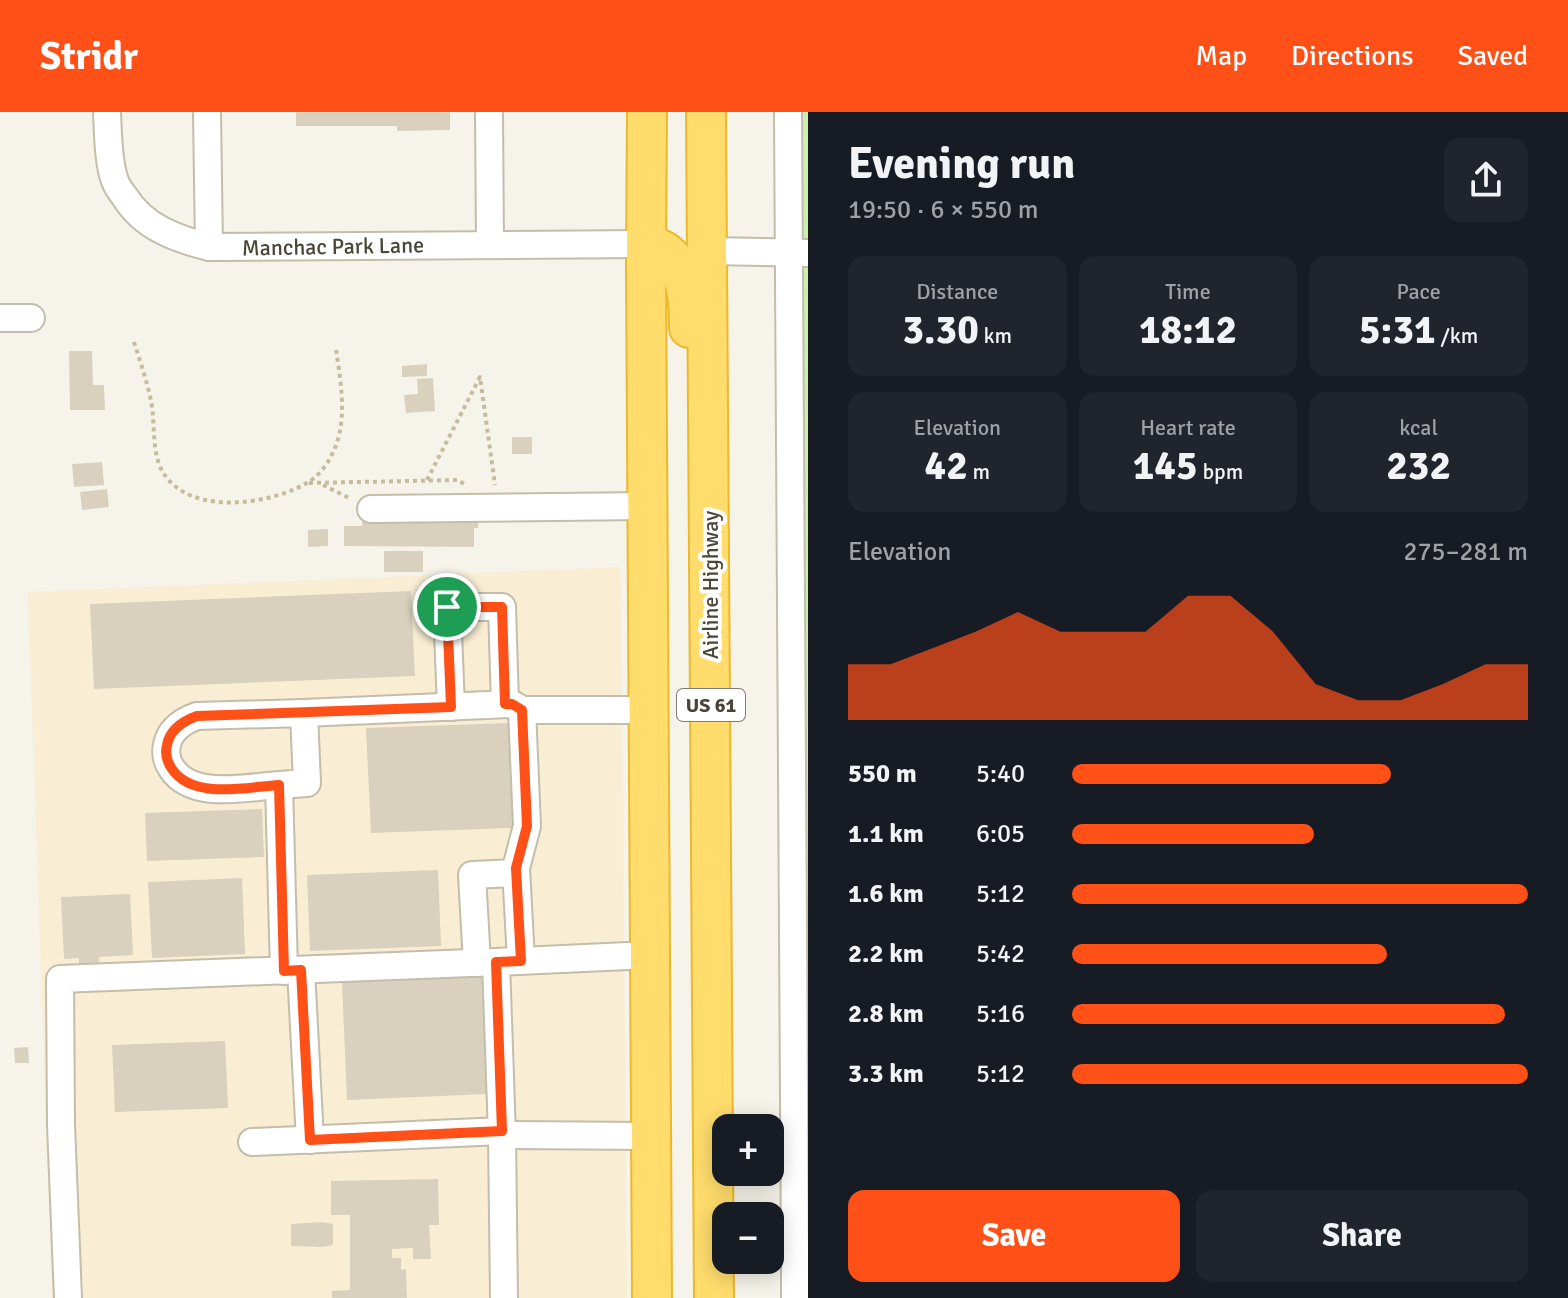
<!DOCTYPE html>
<html lang="en">
<head>
<meta charset="utf-8">
<style>
  :root { --surface:#171b24; --page:#20242c; --text:#f1f3f6; --muted:#9ea1a6; --accent:#ff5018 }
  body { margin:0; font-family:Signika,sans-serif; background:var(--page); color:var(--text); height:100vh; display:flex; flex-direction:column; font-size:30px; white-space:nowrap }
  * { box-sizing:border-box; margin:0 }
  p { font-size:26px; color:var(--muted) }
  .icon { flex:none; width:44px; height:44px; fill:none; stroke:currentColor; stroke-width:2; stroke-linecap:round; stroke-linejoin:round }
  .map { position:relative; flex:1; overflow:hidden }
  .drawer { display:flex; flex-direction:column; background:var(--surface); width:760px }
  .drawer>* { flex:none }
  .buttons { position:absolute; left:712px; top:1002px; display:grid; gap:16px }
  .buttons a { display:grid; place-items:center; width:72px; height:72px; border-radius:16px; background:var(--surface); box-shadow:0 4px 20px #0003; font-size:40px }
  .pin { position:absolute; display:grid; place-items:center; width:68px; height:68px; color:#fff; margin:-34px; border:4px solid #fff; border-radius:50%; box-shadow:0 2px 8px #0007 }
  .round { display:grid; place-items:center; flex:none; width:84px; height:84px; border-radius:16px; background:var(--page) }
  .headline { display:flex; align-items:center; justify-content:space-between; height:136px; padding:0 40px }
  h1 { font-size:44px; font-weight:700; line-height:60px }
  .figures { display:grid; grid-template-columns:repeat(3,1fr); gap:12px; height:136px; padding:8px 40px }
  .figures div { display:grid; align-content:center; border-radius:16px; background:var(--page); text-align:center }
  .figures b { font-size:40px; font-weight:700 }
  .figures small { font-size:22px; font-weight:400 }
  .figures p { font-size:22px }
  .chart { height:224px; padding:16px 40px }
  .chart p { display:flex; justify-content:space-between }
  .chart svg { width:100%; height:144px; margin-top:8px; fill:var(--accent); opacity:.7 }
  .primary-button { display:flex; gap:16px; margin-top:auto; padding:16px 40px }
  .primary-button a { flex:1; height:92px; border-radius:16px; background:var(--accent); color:#fff; font-size:32px; font-weight:700; line-height:92px; text-align:center }
  .primary-button a+a { background:var(--page); color:var(--text) }
  ul { padding:0 40px; list-style:none; font-size:26px }
  li { display:grid; grid-template-columns:128px 96px 1fr; align-items:center; height:60px }
  li i { height:20px; border-radius:10px; background:var(--accent) }
  header { display:flex; align-items:center; gap:48px; box-sizing:border-box; height:112px; padding:0 40px; background:var(--accent); color:#fff }
  header strong { font-size:38px }
  nav { display:flex; gap:44px; margin-inline-start:auto; font-size:28px }
  main { display:flex; flex:1; min-height:0 }
  .map>svg:first-child { display:block }
  .commercial { fill:#f9edd4 }
  .green { fill:#cceeaf }
  .building { fill:#d9d1be }
  .lines { fill:none; stroke-linecap:round; stroke-linejoin:round }
  .minor-casing { stroke:#c3bdab; stroke-width:30 }
  .highway-casing { stroke:#ecb82d; stroke-width:42 }
  .path { stroke:#c6bb9b; stroke-width:4; stroke-dasharray:4 4; stroke-linecap:butt }
  .minor { stroke:#fff; stroke-width:26 }
  .highway { stroke:#ffdc6c; stroke-width:38 }
  .route-casing { stroke:#fff; stroke-width:16 }
  .route { stroke:#ff5018; stroke-width:10 }
  .labels { text-anchor:middle; stroke-width:8; stroke-linejoin:round; paint-order:stroke }
  .shield { fill:#fff; stroke:#817d73; stroke-width:2 }
  .shield-label { font-size:20px; font-weight:bold; fill:#4b4537 }
  .street-label { font-size:22px; fill:#4b4537; stroke:#fff }
</style>
</head>
<body>
<header>
<strong>Stridr</strong>
<nav><a>Map</a><a>Directions</a><a>Saved</a></nav>
</header>
<main>
<div class="map">
<svg width="808" height="1186" viewBox="0 0 808 1186">
  <rect width="100%" height="100%" fill="#f6f4ea"/>
  <polygon class="commercial" points="621,455 627,1186 52,1186 28,480"/>
  <polygon class="green" points="793,0 808,0 808,1186"/>
  <g class="building">
    <polygon points="296,0 450,0 450,18 397,19 397,14 296,14"/>
    <polygon points="69,239 92,239 93,273 104,273 105,298 70,298"/>
    <polygon points="427,252 427,264 402,265 402,254"/>
    <polygon points="433,266 435,299 406,301 404,283 418,282 417,267"/>
    <rect x="512" y="325" width="20" height="17"/>
    <polygon points="102,350 104,373 74,375 72,352"/>
    <polygon points="107,377 109,395 82,398 80,380"/>
    <polygon points="478,405 478,416 474,416 474,435 344,434 344,414 362,414 362,409"/>
    <polygon points="328,417 328,434 308,435 308,418"/>
    <rect x="384" y="439" width="39" height="21"/>
    <polygon points="411,479 415,564 94,577 90,492"/>
    <polygon points="509,611 513,716 371,721 366,616"/>
    <polygon points="262,697 264,745 147,749 145,701"/>
    <polygon points="438,758 441,834 310,839 307,763"/>
    <polygon points="242,766 245,842 152,846 148,770"/>
    <polygon points="130,782 133,843 99,845 100,856 79,857 79,846 64,847 61,785"/>
    <polygon points="482,864 487,982 347,988 342,870"/>
    <polygon points="225,929 228,996 115,1000 112,933"/>
    <polygon points="28,935 29,951 15,951 14,936"/>
    <polygon points="438,1067 439,1113 429,1113 431,1147 413,1147 413,1136 392,1137 392,1146 401,1146 401,1158 406,1157 407,1186 332,1186 332,1179 350,1178 350,1103 331,1103 331,1069"/>
    <polygon points="322,1110 333,1112 333,1133 323,1135 291,1134 291,1112"/>
  </g>
  <g class="lines">
    <defs>
      <g id="minor">
        <path d="M 107,0 C 108,20 108,51 115,69 C 117,75 121,80 125,85 C 143,115 177,127 209,135 L 646,132"/>
        <polyline points="207,0 209,135"/>
        <polyline points="489,0 490,132"/>
        <polyline points="788,0 795,1148"/>
        <polyline points="708,139 808,141"/>
        <polyline points="0,206 31,206"/>
        <polyline points="371,397 648,394"/>
        <polyline points="451,595 447,495 502,495 505,592"/>
        <polyline points="304,601 512,592 519,596"/>
        <path d="M 279,673 C 246,675 193,688 172,657 C 167,650 165,641 167,633 C 170,617 183,609 197,604 L 304,601 L 307,671 L 279,673 L 284,859"/>
        <polyline points="521,849 516,756 527,714 522,598 649,598"/>
        <polyline points="477,851 472,763 516,761"/>
        <polyline points="301,858 310,1028"/>
        <polyline points="502,1023 651,1024"/>
        <polyline points="252,1030 502,1019"/>
        <polyline points="68,1186 61,1013 60,867 496,850"/>
        <polyline points="504,1186 502,1023 496,850 650,843"/>
        <polyline points="795,1186 795,1148 808,1148"/>
      </g>
      <g id="highway">
        <polyline points="647,0 646,152 652,1186"/>
        <polyline points="706,0 714,1186"/>
        <path d="M 646,132 C 652,134 659,136 664,139 C 688,156 689,190 689,216"/>
      </g>
    </defs>
    <use href="#minor" class="minor-casing"/>
    <use href="#highway" class="highway-casing"/>
    <g class="path">
      <path d="M 134,230 C 140,249 147,269 151,289 C 156,313 150,346 167,366 C 197,404 274,392 310,369 C 318,364 326,354 330,346 C 349,314 341,272 336,237"/>
      <polyline points="427,368 480,265 495,373"/>
      <polyline points="309,371 458,368 467,374"/>
      <polyline points="323,373 351,387"/>
    </g>
    <use href="#minor" class="minor"/>
    <use href="#highway" class="highway"/>
  </g>
  <g class="lines">
    <defs>
      <path id="route" d="M 447,495 L 502,495 L 505,592 L 512,592 L 522,598 L 527,714 L 516,756 L 521,849 L 496,850 L 502,1019 L 310,1028 L 301,858 L 284,859 L 279,673 C 246,675 193,688 172,657 C 167,650 165,641 167,633 C 170,617 183,609 197,604 L 451,595 Z"/>
    </defs>
    <use href="#route" class="route-casing"/>
    <use href="#route" class="route"/>
  </g>
  <g class="labels">
    <rect class="shield" x="677" y="577" width="68" height="32" rx="6"/>
    <g class="shield-label">
      <text x="711" y="600">US 61</text>
    </g>
    <g class="street-label">
      <text transform="translate(333 134) rotate(-1)" y="8">Manchac Park Lane</text>
      <text transform="translate(710 473) rotate(-90)" y="8">Airline Highway</text>
    </g>
  </g>
</svg>
<div class="buttons">
<a>+</a>
<a>−</a>
</div>
<div class="pin" style="left:447px;top:495px;background:#1e9e55"><svg class="icon" aria-label="arrive" viewBox="0 0 24 24"><path d="M6 21V4h12l-3 4 3 4H6"/></svg></div>
</div>
<section class="drawer">
<div class="headline"><div><h1>Evening run</h1><p>19:50 · 6 × 550 m</p></div><a class="round"><svg class="icon" aria-label="share" viewBox="0 0 24 24"><path d="M12 15V3M7 8l5-5 5 5M5 13v7h14v-7"/></svg></a></div>
<div class="figures">
<div><p>Distance</p><b>3.30<small> km</small></b></div>
<div><p>Time</p><b>18:12</b></div>
<div><p>Pace</p><b>5:31<small> /km</small></b></div>
</div>
<div class="figures">
<div><p>Elevation</p><b>42<small> m</small></b></div>
<div><p>Heart rate</p><b>145<small> bpm</small></b></div>
<div><p>kcal</p><b>232</b></div>
</div>
<div class="chart"><p><span>Elevation</span>275–281 m</p>
<svg viewBox="0 0 160 44" preserveAspectRatio="none"><path d="M0 44V27L10 27L20 22L30 17L40 11L50 17L60 17L70 17L80 6L90 6L100 17L110 33L120 38L130 38L140 33L150 27L160 27V44z"/></svg>
</div>
<ul>
<li><b>550 m</b>5:40<i style="width:70%"></i></li>
<li><b>1.1 km</b>6:05<i style="width:53%"></i></li>
<li><b>1.6 km</b>5:12<i style="width:100%"></i></li>
<li><b>2.2 km</b>5:42<i style="width:69%"></i></li>
<li><b>2.8 km</b>5:16<i style="width:95%"></i></li>
<li><b>3.3 km</b>5:12<i style="width:100%"></i></li>
</ul>
<div class="primary-button"><a>Save</a><a>Share</a></div>
</section>
</main>
</body>
</html>
